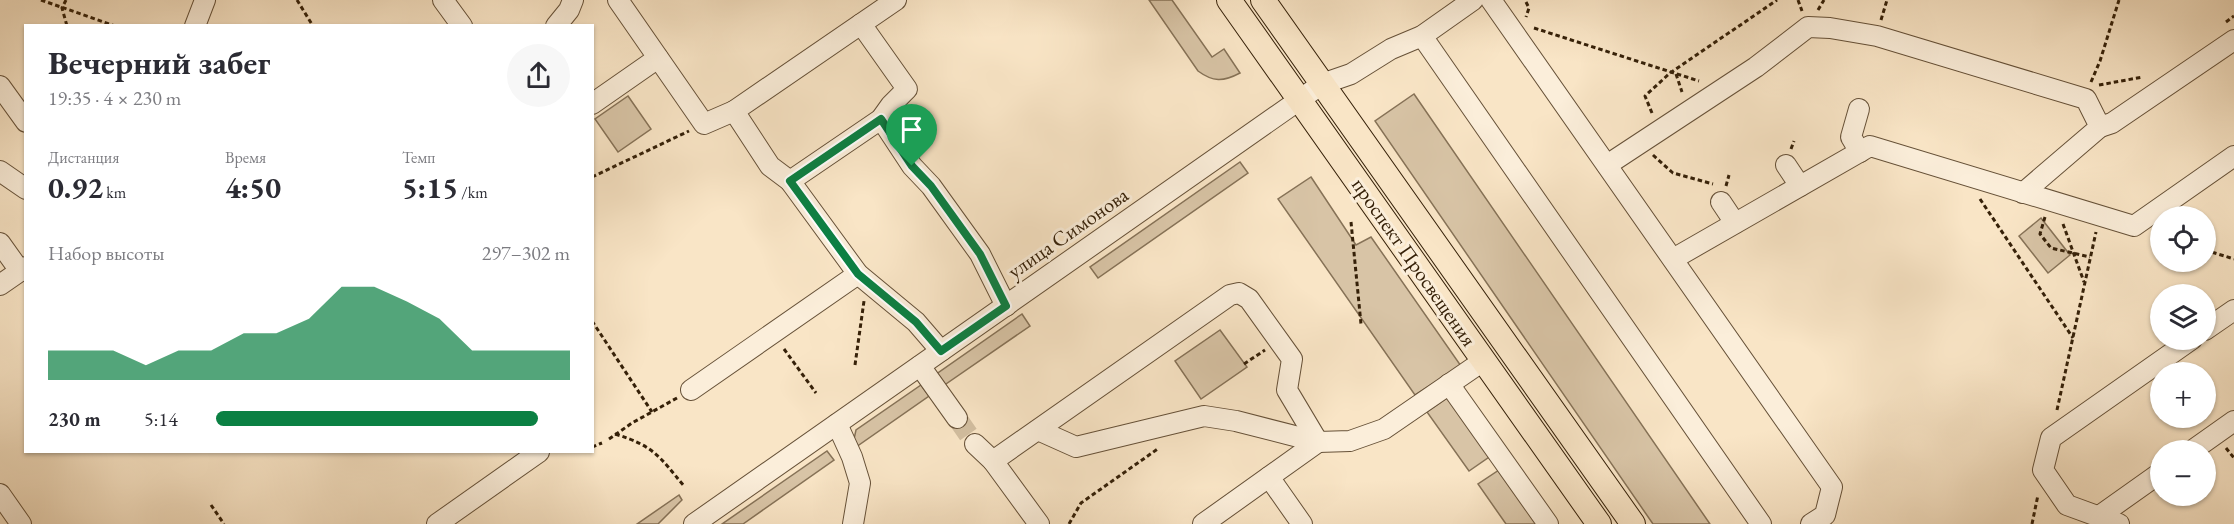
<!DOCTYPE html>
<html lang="ru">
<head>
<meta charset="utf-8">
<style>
  :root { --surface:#fff; --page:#f7f7f7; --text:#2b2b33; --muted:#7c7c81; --accent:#0b8043 }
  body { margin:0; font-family:"EB Garamond",serif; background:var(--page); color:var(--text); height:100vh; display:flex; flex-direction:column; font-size:22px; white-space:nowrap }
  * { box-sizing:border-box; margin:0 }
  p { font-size:20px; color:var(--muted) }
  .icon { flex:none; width:33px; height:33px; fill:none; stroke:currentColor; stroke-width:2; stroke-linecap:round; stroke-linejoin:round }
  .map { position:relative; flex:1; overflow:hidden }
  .panel { position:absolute; left:24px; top:24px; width:570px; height:429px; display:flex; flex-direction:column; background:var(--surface); border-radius:0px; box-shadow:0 2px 4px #0004 }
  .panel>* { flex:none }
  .fabs { position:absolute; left:2150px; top:206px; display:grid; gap:12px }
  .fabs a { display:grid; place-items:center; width:66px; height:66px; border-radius:50%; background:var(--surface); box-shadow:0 2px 4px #0004; font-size:30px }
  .pin { position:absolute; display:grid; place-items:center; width:51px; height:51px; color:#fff; margin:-62px -26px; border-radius:50% 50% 50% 0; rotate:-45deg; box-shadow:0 0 6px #0007 }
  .pin .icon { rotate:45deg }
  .round { display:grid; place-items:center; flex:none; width:63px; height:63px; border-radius:32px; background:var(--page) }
  .overview { display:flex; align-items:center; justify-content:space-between; height:102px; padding:0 24px }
  h1 { font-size:33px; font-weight:700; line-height:45px }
  .figures { display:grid; grid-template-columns:repeat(3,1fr); gap:9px; height:102px; padding:6px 24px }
  .figures div { display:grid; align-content:center }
  .figures b { font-size:30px; font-weight:700 }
  .figures small { font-size:16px; font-weight:400 }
  .figures p { font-size:16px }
  .chart { height:168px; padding:12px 24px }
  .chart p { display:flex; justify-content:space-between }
  .chart svg { width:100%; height:108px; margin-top:6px; fill:var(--accent); opacity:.7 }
  ul { padding:0 24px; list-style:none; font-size:20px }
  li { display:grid; grid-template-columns:96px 72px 1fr; align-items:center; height:45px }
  li i { height:15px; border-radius:8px; background:var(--accent) }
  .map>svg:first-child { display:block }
  .green { fill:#d8c4a6; stroke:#867257; stroke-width:1.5 }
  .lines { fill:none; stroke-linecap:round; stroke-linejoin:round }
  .minor-tunnel { stroke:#d2bea0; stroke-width:20; stroke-dasharray:20 10; stroke-linecap:butt }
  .minor-casing { stroke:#665138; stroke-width:22 }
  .major-casing { stroke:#352008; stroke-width:26 }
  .path { stroke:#352008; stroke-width:3; stroke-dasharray:4.5 3; stroke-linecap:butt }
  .minor { stroke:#fbeeda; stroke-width:20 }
  .major { stroke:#f9e5c6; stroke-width:24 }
  .route-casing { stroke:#fff; stroke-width:12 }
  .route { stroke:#0b8043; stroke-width:8 }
  .labels { text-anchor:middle; stroke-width:6; stroke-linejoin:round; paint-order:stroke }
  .street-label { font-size:21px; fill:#352008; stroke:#fbeeda }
</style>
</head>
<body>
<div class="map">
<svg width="2234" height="524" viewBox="0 0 2234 524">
  <rect width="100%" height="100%" fill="#f9e5c6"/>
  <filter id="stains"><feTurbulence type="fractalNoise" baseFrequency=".00333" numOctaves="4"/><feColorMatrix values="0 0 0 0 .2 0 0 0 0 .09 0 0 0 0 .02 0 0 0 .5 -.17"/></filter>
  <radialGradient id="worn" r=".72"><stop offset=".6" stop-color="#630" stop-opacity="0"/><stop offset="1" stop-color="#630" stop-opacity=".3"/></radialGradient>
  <g class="green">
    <path d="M 1149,0 L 1172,0 L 1212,57 L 1224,49 L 1240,73 C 1223,82 1213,82 1198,71 Z"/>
    <polygon points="1414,94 1710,524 1653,524 1375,121"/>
    <polygon points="628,96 651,129 618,152 595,119"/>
    <polygon points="1240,162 1248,173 1098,278 1090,267"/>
    <polygon points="1311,177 1356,245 1371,237 1461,366 1415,395 1278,199"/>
    <polygon points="2041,218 2070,255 2048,273 2019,236"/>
    <polygon points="1022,314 1030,326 943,386 935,375"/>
    <polygon points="1220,330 1247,367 1201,399 1175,361"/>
    <polygon points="921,385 929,396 856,447 854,439 856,430"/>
    <polygon points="1450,396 1492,455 1469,471 1427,412"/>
    <polygon points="827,451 834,460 743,524 722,524"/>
    <polygon points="1502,468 1540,524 1506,524 1478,484"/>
    <polygon points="679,495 682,500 658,524 637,524"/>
  </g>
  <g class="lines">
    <polyline class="minor-tunnel" points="957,418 975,444"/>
    <defs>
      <g id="minor">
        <polyline points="443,0 462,26"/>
        <polyline points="618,0 704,124 734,111 770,166 790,181 858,274 916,322 941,351"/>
        <polyline points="1491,0 1832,487 1825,515 1811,524"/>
        <polyline points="195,26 205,0"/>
        <polyline points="556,26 569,10 573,0"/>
        <polyline points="1422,36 1761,524"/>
        <polyline points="0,86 26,122"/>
        <polyline points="592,104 658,58"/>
        <polyline points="1859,109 1851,137 1860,152"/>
        <polyline points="734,111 896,0"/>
        <polyline points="881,119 912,166 931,186 980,254 1006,306"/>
        <polyline points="2100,127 2112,123 2234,40"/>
        <polyline points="1607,165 1756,67 1808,27 1830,28 1877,36 2086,99 2100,127 2023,193"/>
        <polyline points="1786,165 1800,186"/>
        <polyline points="0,171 26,189"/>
        <polyline points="790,181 881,119 891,105 907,89 861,24"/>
        <polyline points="1721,202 1735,223"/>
        <polyline points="0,243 20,271"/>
        <polyline points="1673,259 1870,146 2134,226 2234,156"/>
        <polyline points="0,285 26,267"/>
        <polyline points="2205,330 2234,310"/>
        <polyline points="920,366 957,418"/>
        <polyline points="1449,384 1548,524"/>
        <polyline points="691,390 858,274"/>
        <polyline points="837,424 852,457 860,483 853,524"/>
        <polyline points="1038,430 1076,447 1204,416 1236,421 1318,442"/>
        <polyline points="975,444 993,461"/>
        <polyline points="2193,450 2234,421"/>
        <polyline points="1269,477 1302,524"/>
        <polyline points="0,494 21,524"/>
        <polyline points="2098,517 2160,473"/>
        <polyline points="437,524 539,452"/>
        <polyline points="694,524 1322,84 1351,74 1391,49 1422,36 1473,0"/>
        <polyline points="1039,524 993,461 1230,295 1239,293 1249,299 1292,359 1287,390 1318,442 1350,441 1384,429 1483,361"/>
        <polyline points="1203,524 1318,442"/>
        <polyline points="2119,524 2067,505 2043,470 2051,438 2192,339"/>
      </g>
      <g id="major">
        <polyline points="1229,0 1599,524"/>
        <polyline points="1263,0 1633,524"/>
      </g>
    </defs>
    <use href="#minor" class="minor-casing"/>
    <use href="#major" class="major-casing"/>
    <g class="path">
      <polyline points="41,0 115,26"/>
      <polyline points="66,0 62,8 67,26"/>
      <polyline points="297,0 313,26"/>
      <polyline points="1798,0 1802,11"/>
      <polyline points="1526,2 1529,8 1526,17"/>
      <polyline points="1818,10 1824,0"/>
      <polyline points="1881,20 1887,0"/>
      <polyline points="2226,22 2234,16"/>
      <polyline points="1534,28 1699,81"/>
      <polyline points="1676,74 1682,92"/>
      <polyline points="2091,82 2100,61 2119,0"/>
      <polyline points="2099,85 2143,77"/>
      <polyline points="1652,113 1645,96 1670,73 1777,0"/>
      <polyline points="1791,149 1794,141"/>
      <polyline points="1653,155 1673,173 1713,184"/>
      <polyline points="592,177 689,131"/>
      <polyline points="1726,186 1729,175"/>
      <polyline points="1980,199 2073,338"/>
      <polyline points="2045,217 2040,234 2051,248 2090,257"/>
      <polyline points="1351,222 1361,324"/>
      <polyline points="2063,224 2084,282"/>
      <polyline points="2205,250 2234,259"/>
      <polyline points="592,321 652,412"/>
      <polyline points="784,349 816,393"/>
      <polyline points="1244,364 1265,350"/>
      <polyline points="855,365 864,301"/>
      <polyline points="2057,410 2096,232"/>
      <path d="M 615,434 C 654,446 659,456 684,486"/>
      <polyline points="609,439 632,423 677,398"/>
      <polyline points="592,447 602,443"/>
      <polyline points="2226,448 2234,458"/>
      <polyline points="211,505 224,524"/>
      <polyline points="1069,524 1081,503 1159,448"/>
      <polyline points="2032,524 2038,495"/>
    </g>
    <use href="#minor" class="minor"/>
    <use href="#major" class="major"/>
  </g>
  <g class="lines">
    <defs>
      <polygon id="route" points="881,119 912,166 931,186 980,254 1006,306 941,351 916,322 858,274 790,181"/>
    </defs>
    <use href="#route" class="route-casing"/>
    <use href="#route" class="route"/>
  </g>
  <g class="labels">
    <g class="street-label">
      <text transform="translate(1068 233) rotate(-35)" y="7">улица Симонова</text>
      <text transform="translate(1414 262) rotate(55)" y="7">проспект Просвещения</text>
    </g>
  </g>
  <rect width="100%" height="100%" filter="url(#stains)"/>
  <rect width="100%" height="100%" fill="url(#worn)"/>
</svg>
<div class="fabs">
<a><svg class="icon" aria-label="locate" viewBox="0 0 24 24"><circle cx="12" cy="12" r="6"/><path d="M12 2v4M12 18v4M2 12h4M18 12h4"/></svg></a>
<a><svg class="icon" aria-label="layers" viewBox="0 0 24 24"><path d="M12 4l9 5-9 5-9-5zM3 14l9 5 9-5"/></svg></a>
<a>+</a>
<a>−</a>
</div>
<div class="pin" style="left:912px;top:166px;background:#1e9e55"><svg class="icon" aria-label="arrive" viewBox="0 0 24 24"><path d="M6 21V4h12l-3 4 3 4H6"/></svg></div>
<section class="panel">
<div class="overview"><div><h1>Вечерний забег</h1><p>19:35 · 4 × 230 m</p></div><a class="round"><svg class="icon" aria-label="share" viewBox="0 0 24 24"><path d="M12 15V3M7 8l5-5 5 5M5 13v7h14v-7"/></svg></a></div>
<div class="figures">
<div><p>Дистанция</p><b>0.92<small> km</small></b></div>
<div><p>Время</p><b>4:50</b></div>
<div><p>Темп</p><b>5:15<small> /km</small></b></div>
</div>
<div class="chart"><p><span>Набор высоты</span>297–302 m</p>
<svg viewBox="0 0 160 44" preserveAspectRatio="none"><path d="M0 44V32L10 32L20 32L30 38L40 32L50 32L60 25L70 25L80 19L90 6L100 6L110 12L120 19L130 32L140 32L150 32L160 32V44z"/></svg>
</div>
<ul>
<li><b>230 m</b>5:14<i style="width:91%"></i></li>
</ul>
</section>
</div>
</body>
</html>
